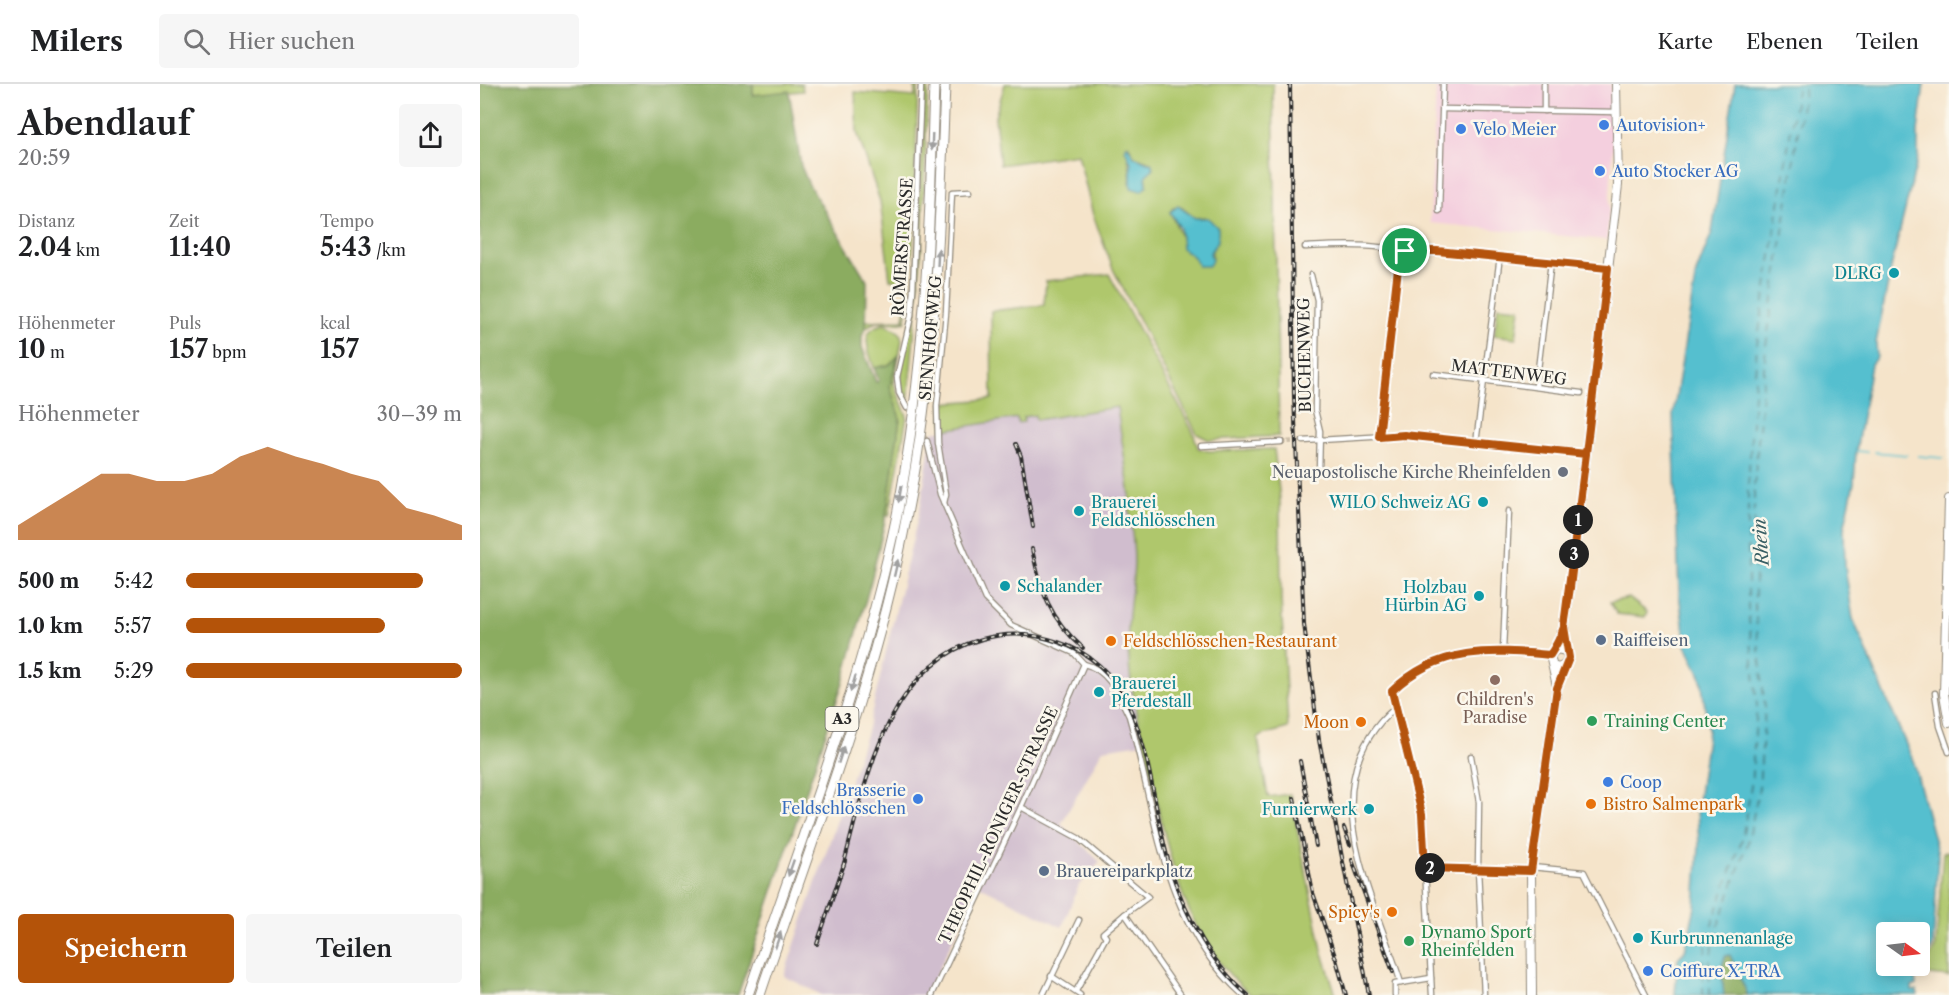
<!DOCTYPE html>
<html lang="de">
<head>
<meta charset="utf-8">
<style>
  :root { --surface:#fff; --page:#f6f6f6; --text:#202124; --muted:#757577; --line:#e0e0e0; --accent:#b45309 }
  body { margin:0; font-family:"Libre Caslon Text",serif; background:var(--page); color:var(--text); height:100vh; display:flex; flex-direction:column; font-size:22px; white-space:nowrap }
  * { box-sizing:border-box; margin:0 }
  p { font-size:20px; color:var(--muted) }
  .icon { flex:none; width:33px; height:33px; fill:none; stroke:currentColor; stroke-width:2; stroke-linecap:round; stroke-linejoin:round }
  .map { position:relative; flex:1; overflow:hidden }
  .side { display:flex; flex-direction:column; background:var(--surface); width:480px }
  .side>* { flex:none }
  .needle { width:39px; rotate:104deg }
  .controls { position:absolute; left:1396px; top:838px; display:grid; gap:12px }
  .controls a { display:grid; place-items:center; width:54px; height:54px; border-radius:6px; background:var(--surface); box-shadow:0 3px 15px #0003; font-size:30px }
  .pin { position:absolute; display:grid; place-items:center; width:51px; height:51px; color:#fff; margin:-26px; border:3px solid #fff; border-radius:50%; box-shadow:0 2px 6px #0007 }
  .km { position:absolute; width:30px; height:30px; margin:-15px; border-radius:50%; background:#222; color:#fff; font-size:16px; line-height:30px; text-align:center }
  .round { display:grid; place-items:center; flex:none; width:63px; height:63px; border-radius:6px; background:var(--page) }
  .overview { display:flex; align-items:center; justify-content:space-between; height:102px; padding:0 18px }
  h1 { font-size:33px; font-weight:600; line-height:45px }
  .figures { display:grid; grid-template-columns:repeat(3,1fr); gap:9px; height:102px; padding:6px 18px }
  .figures div { display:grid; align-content:center }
  .figures b { font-size:26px; font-weight:600 }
  .figures small { font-size:16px; font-weight:400 }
  .figures p { font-size:16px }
  .chart { height:168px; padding:12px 18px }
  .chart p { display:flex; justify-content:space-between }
  .chart svg { width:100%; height:108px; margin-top:6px; fill:var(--accent); opacity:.7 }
  .cta { display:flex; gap:12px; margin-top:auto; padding:12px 18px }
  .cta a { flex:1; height:69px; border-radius:6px; background:var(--accent); color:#fff; font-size:24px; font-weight:600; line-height:69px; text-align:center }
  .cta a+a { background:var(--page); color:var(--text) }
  ul { padding:0 18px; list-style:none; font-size:20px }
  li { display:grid; grid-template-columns:96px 72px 1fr; align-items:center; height:45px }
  li i { height:15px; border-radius:8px; background:var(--accent) }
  header { display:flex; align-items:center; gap:36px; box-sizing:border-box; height:84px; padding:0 30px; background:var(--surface); border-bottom:2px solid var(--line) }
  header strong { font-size:28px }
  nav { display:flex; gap:33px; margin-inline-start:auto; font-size:21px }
  .search { width:420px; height:54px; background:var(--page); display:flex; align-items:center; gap:15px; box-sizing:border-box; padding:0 21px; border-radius:6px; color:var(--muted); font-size:22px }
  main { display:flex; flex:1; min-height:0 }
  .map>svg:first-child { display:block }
  .built { fill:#f4cfde }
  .industrial { fill:#d0bdce }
  .green { fill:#afc76c; stroke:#6d794c; stroke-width:1.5; fill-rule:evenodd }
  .forest { fill:#8bac60; stroke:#5b6c46; stroke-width:1.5 }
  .water { fill:#54bfcf; stroke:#40757d; stroke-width:1.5; fill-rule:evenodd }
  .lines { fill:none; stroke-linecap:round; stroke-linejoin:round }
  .stream { stroke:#54bfcf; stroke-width:1.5 }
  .ferry { stroke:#395f64; stroke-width:1.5; stroke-dasharray:8 6; stroke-linecap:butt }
  .street-tunnel { stroke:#cdbfaa; stroke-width:4.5; stroke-dasharray:4.5 2; stroke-linecap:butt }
  .street-casing { stroke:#90887a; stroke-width:7 }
  .primary-casing { stroke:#90887a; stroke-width:10 }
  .highway-casing { stroke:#90887a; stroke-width:11 }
  .street { stroke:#fff; stroke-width:4.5 }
  .primary { stroke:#fff; stroke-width:8 }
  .highway { stroke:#fff; stroke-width:9 }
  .rail-casing { stroke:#2b2b2b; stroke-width:4 }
  .rail { stroke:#fbf7ec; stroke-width:1.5; stroke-dasharray:4.5; stroke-linecap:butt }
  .oneway { fill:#a0a0a0 }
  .route-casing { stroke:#fff; stroke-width:12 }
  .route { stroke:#b45309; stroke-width:8 }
  .shop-dot { fill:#3f7fe0; stroke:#fbf7ec; stroke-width:2 }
  .culture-dot { fill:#0f9aa8; stroke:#fbf7ec; stroke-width:2 }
  .worship-dot { fill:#6b7280; stroke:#fbf7ec; stroke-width:2 }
  .service-dot { fill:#5c6f8a; stroke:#fbf7ec; stroke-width:2 }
  .food-dot { fill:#e8710a; stroke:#fbf7ec; stroke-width:2 }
  .education-dot { fill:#8d6e63; stroke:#fbf7ec; stroke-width:2 }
  .leisure-dot { fill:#2e9e5b; stroke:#fbf7ec; stroke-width:2 }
  .labels { text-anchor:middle; stroke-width:5; stroke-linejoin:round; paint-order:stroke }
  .shield { fill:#fbf7ec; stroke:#696865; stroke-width:1.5 }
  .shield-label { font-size:15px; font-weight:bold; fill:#2b2b2b }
  .shop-label { font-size:16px; fill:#366cbe; stroke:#fbf7ec; text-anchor:start }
  .street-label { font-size:16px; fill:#2b2b2b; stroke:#fbf7ec }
  .culture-label { font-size:16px; fill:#0d838f; stroke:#fbf7ec; text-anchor:end }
  .worship-label { font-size:16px; fill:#5b616d; stroke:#fbf7ec; text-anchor:end }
  .service-label { font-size:16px; fill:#4e5e75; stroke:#fbf7ec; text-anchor:start }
  .food-label { font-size:16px; fill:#c56008; stroke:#fbf7ec; text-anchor:start }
  .education-label { font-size:16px; fill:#785e54; stroke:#fbf7ec }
  .leisure-label { font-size:16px; fill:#27864d; stroke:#fbf7ec; text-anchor:start }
  .water-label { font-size:18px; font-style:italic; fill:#395f64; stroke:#fbf7ec }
</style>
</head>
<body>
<header>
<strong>Milers</strong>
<div class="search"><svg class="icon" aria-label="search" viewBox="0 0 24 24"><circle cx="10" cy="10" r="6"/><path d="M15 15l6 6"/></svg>Hier suchen</div>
<nav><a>Karte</a><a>Ebenen</a><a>Teilen</a></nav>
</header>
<main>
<section class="side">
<div class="overview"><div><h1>Abendlauf</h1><p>20:59</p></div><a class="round"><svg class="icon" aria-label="share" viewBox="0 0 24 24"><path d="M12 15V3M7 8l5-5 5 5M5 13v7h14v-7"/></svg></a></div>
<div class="figures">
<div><p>Distanz</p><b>2.04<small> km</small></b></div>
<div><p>Zeit</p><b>11:40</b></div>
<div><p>Tempo</p><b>5:43<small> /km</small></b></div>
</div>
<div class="figures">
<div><p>Höhenmeter</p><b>10<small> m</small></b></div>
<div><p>Puls</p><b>157<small> bpm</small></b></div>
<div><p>kcal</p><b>157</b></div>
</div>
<div class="chart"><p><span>Höhenmeter</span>30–39 m</p>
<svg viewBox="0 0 160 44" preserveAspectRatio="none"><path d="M0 44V38L10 31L20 24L30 17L40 17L50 20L60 20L70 17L80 10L90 6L100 10L110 13L120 17L130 20L140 31L150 34L160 38V44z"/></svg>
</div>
<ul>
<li><b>500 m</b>5:42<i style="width:86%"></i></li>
<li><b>1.0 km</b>5:57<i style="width:72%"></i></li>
<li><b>1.5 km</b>5:29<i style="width:100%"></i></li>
</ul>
<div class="cta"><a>Speichern</a><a>Teilen</a></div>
</section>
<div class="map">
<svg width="1469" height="911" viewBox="0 0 1469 911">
  <rect width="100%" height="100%" fill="#fbf7ec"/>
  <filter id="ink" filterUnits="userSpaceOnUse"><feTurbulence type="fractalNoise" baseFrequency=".0167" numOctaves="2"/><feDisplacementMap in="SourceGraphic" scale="12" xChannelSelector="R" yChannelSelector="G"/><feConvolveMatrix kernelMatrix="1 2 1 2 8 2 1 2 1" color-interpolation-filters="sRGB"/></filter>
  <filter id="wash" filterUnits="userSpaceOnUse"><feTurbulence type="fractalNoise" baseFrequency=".008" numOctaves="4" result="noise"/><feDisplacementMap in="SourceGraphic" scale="24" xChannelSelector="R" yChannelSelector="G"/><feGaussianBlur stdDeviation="1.35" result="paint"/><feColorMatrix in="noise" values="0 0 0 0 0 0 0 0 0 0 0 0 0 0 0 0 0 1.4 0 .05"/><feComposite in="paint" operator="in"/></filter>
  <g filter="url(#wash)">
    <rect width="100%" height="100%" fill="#f5e4ca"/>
    <polygon class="built" points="956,0 1131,0 1133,65 1127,156 950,139"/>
    <polygon class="industrial" points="637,323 650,412 648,416 652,443 654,479 648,555 649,587 662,659 623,665 581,740 620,778 599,801 582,843 498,801 447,911 342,911 304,892 387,648 441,420 452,348 538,334 539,339 544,338 543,333 555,330 556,335"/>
    <g class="green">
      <polygon points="273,0 322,0 323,7 273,11"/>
      <path d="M 435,0 L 438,0 L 433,159 L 426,237 C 413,243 399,231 386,244 L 386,237 L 424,236 L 428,197 L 410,195 L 400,117 L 377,48 L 375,8 L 435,13 Z"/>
      <polygon points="444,0 448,0 442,160 428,318 421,302 421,284 435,223"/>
      <path d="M 525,0 L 793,0 L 799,352 L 729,356 L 717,350 L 633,185 L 613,131 L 598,70 L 520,81 L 515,33 ZM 649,62 L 654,72 L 671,78 L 672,85 L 666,91 L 667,98 L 650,99 C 653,86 645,74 649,62 ZM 701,123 L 715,134 L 724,133 C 727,146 737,170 729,181 C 699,171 704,152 690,128 L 693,124 Z"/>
      <path d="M 629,190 L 713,348 L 718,364 L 728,367 L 794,365 L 800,415 L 801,515 L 808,644 L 783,651 L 778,655 L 788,713 L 810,710 L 842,866 L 856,911 L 771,911 C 699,851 688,762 668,678 C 658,639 648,597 648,557 C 647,531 653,505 654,479 C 654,458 651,437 648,416 L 650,412 L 637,323 L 556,336 L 555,331 L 543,333 L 544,338 L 538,339 L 537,334 L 464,346 L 462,319 L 512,315 L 511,227 L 564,221 L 566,197 Z"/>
      <polygon points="1018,222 1040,224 1036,254 1014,251"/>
      <path d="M 407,240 L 420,249 L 422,256 L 414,300 L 427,332 L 409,432 L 406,432 L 420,335 L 410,302 L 417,274 L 409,281 L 394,284 C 388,265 377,243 407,240 Z"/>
      <polygon points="1149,514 1167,528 1165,533 1137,530 1130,518"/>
      <polygon points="1469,767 1469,893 1441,890 1456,862 1463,769"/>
    </g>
    <g class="forest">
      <polygon points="0,0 273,0 273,11 309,7 321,82 329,101 387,197 386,244 382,251 382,263 396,298 399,297 394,284 409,281 418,272 410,302 420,335 406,432 391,497 365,592 258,911 0,911"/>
      <polygon points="1251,871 1268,911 1244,911 1243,908 1242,879 1245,872"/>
    </g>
    <g class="water">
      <path d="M 1255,0 L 1444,0 L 1438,47 L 1438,73 L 1412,179 L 1396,259 L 1397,273 L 1391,280 L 1376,367 L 1374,399 L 1364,445 L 1365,483 L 1373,535 L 1434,679 L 1458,771 L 1453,862 L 1435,894 L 1436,901 L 1432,903 L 1432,907 L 1437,907 L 1438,911 L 1268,911 L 1250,871 L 1245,872 L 1241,886 L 1244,911 L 1195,911 L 1198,874 L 1205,867 L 1215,823 L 1219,762 L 1217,725 L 1228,646 L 1221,594 L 1206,561 L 1199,510 L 1193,331 L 1216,189 L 1232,148 ZM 1407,849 L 1440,849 L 1440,882 L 1407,882 Z"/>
      <polygon points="647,61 654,72 672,80 673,85 666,91 667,102 661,107 651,104 651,79 645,65"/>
      <polygon points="698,122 715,134 728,134 738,144 738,157 730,169 732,176 729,182 718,182 714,173 702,164 700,144 690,128"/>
    </g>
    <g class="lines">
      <g class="stream">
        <polyline points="1376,367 1387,368"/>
        <polyline points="1395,368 1427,371"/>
        <polyline points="1438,372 1463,374"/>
      </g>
      <g class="ferry">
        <polyline points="1223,911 1223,880 1228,852 1262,756 1271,702 1277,622 1268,523 1268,403 1277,261 1318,0"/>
        <polyline points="1230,911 1229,880 1234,854 1268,758 1279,704 1285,625 1275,524 1274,403 1286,262 1325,0"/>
      </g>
    </g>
  </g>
  <g filter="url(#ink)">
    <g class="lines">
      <g class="street-tunnel">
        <polyline points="427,324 447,357"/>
        <polyline points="801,358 823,357"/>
      </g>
      <defs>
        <g id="street">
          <polyline points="963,25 1137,28"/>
          <polyline points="1064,27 1064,0"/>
          <polyline points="959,127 963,0"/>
          <path d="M 825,163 C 846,162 907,158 922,170"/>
          <polyline points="831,191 837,216 835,326 840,347 839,387"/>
          <polyline points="953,290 1101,309"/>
          <polyline points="1056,302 1071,178"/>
          <polyline points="427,324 419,309 417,293 431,232 433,206 441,0"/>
          <polyline points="899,353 919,175 922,170 932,165 957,167 1128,184"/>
          <polyline points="447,357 460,410 505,515 531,541 594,569 604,580"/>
          <polyline points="823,357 924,351 1106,370"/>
          <polyline points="996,359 1020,172"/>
          <polyline points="721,362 801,358"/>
          <polyline points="464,419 466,410 458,359 457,322 466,229 472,108 490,107"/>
          <polyline points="1023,566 1029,427"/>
          <path d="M 604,580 C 628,585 639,611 649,632 C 677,730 681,838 763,911"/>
          <polyline points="1455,609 1460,642 1469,668"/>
          <path d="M 915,624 C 828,697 894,813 921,899"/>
          <polyline points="991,672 999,718 998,785 1004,911"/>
          <polyline points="541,723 598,754 668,813 645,830 701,911"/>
          <polyline points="1051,783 1104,788 1166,911"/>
          <polyline points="945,784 1051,787"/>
          <polyline points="571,892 600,911"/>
          <polyline points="596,907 626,853 623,849 645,830"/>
          <polyline points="452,911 541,723 604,580"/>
          <polyline points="563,911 599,836"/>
          <polyline points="915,911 915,900 951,894"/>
          <path d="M 952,911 L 942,730 L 912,607 C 957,562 1012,565 1070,571"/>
        </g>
        <g id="primary">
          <polyline points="1469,415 1464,610 1469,639"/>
          <polyline points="1075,565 1084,543 1090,504 1138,101 1136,0"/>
          <polyline points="1073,582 1078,584 1085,581 1089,574 1086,567 1077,565 1070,571 1077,602"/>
          <polyline points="1052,911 1051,787 1077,604 1084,582"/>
        </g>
        <g id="highway">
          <path d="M 268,911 C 322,753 383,595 417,431 C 445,289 450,144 454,0"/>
          <path d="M 280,911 C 333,753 396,595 427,430 C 455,288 460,144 465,0"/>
        </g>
      </defs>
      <use href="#street" class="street-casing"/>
      <use href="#primary" class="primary-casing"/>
      <use href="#highway" class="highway-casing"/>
      <use href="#street" class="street"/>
      <use href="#primary" class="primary"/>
      <use href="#highway" class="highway"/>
      <defs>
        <g id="rail">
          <polyline points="810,0 814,313 824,540 839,656 889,911"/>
          <polyline points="536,360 541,372 553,443"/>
          <path d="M 552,465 C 561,508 569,534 603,564"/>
          <polyline points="820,677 836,762"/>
          <polyline points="814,714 833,809 856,875 866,911"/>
          <polyline points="864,744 870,761"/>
          <polyline points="872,776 913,888"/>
          <path d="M 363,783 C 385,700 406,581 502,555 C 528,548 553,549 578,558 C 675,589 665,709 692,789 C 706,833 733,882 768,911"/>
          <polyline points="337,860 365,777"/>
        </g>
      </defs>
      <use href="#rail" class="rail-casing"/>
      <use href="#rail" class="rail"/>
    </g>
    <defs><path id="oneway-solid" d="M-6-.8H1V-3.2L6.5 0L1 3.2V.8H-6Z" transform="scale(1.5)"/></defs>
    <g class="oneway">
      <use href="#oneway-solid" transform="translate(452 58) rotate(92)"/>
      <use href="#oneway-solid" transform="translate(458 173) rotate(-87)"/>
      <use href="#oneway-solid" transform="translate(420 410) rotate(100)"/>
      <use href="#oneway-solid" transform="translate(416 484) rotate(-77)"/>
      <use href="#oneway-solid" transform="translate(373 600) rotate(107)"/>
      <use href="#oneway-solid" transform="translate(361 671) rotate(-72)"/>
      <use href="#oneway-solid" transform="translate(311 784) rotate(109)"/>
      <use href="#oneway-solid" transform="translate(298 856) rotate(-71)"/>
    </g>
  </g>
  <g class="lines" filter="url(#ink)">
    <defs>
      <path id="route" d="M 925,167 L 957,167 L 1128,184 L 1090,504 L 1084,543 L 1089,574 L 1077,604 L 1051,787 L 945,784 L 942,730 L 912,607 C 958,562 1012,565 1070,571 C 1076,562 1080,554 1084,543 L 1084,541 L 1106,370 L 924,351 L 899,353 L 919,175 L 925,167"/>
    </defs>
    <use href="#route" class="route-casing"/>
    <use href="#route" class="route"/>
  </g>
  <g class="shop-dot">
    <circle cx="1124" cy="41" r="6"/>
    <circle cx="981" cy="45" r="6"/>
    <circle cx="1120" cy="87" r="6"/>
    <circle cx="1128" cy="698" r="6"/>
    <circle cx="438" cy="715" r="6"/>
    <circle cx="1168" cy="887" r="6"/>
  </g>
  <g class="culture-dot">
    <circle cx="1414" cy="189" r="6"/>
    <circle cx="1003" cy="418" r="6"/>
    <circle cx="599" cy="427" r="6"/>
    <circle cx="525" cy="502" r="6"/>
    <circle cx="999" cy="512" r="6"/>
    <circle cx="619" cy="608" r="6"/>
    <circle cx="889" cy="725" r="6"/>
    <circle cx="1158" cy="854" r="6"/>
  </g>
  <circle class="worship-dot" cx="1083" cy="388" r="6"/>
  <g class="service-dot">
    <circle cx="1121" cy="556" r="6"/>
    <circle cx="564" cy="787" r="6"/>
  </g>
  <g class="food-dot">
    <circle cx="631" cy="557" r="6"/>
    <circle cx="881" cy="638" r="6"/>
    <circle cx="1111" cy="720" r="6"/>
    <circle cx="912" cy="828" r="6"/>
  </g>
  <circle class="education-dot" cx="1015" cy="596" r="6"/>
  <g class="leisure-dot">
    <circle cx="1112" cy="637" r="6"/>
    <circle cx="929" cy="857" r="6"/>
  </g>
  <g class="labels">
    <rect class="shield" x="345.5" y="623" width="33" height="24" rx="4.5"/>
    <g class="shield-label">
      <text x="362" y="640">A3</text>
    </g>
    <g class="shop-label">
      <text x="1136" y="47">Autovision+</text>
      <text x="993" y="51">Velo Meier</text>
      <text x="1132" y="93">Auto Stocker AG</text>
      <text x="1140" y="704">Coop</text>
      <text x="426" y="712" text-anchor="end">Brasserie<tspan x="426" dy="18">Feldschlösschen</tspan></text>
      <text x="1180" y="893">Coiffure X-TRA</text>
    </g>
    <g class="street-label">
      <text transform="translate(422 163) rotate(-86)" y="6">RÖMERSTRASSE</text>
      <text transform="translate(450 254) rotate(-85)" y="6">SENNHOFWEG</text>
      <text transform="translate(824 271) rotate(-91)" y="6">BUCHENWEG</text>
      <text transform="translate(1029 288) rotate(7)" y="6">MATTENWEG</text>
      <text transform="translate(518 741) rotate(-65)" y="6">THEOPHIL-RONIGER-STRASSE</text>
    </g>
    <g class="culture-label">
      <text x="1402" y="195">DLRG</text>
      <text x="611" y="424" text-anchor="start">Brauerei<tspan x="611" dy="18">Feldschlösschen</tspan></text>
      <text x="991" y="424">WILO Schweiz AG</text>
      <text x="537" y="508" text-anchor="start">Schalander</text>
      <text x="987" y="509">Holzbau<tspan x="987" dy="18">Hürbin AG</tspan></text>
      <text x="631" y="605" text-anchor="start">Brauerei<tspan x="631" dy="18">Pferdestall</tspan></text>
      <text x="877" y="731">Furnierwerk</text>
      <text x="1170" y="860" text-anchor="start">Kurbrunnenanlage</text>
    </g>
    <g class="worship-label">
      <text x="1071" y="394">Neuapostolische Kirche Rheinfelden</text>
    </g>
    <g class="service-label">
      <text x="1133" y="562">Raiffeisen</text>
      <text x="576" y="793">Brauereiparkplatz</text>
    </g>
    <g class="food-label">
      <text x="643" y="563">Feldschlösschen-Restaurant</text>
      <text x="869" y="644" text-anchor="end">Moon</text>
      <text x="1123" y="726">Bistro Salmenpark</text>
      <text x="900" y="834" text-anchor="end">Spicy's</text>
    </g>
    <g class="education-label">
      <text x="1015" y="621">Children's<tspan x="1015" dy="18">Paradise</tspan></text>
    </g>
    <g class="leisure-label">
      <text x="1124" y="643">Training Center</text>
      <text x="941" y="854">Dynamo Sport<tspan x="941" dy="18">Rheinfelden</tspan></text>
    </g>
    <g class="water-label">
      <text transform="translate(1281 458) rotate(-94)" y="6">Rhein</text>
    </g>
  </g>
</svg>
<div class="controls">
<a><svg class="needle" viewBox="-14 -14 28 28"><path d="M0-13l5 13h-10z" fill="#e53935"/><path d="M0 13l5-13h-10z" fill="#757577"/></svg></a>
</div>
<div class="pin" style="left:925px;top:167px;background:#1e9e55"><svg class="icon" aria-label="arrive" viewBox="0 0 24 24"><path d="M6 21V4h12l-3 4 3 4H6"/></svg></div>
<b class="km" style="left:1098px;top:436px">1</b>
<b class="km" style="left:950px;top:784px">2</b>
<b class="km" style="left:1094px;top:470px">3</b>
</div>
</main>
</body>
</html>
